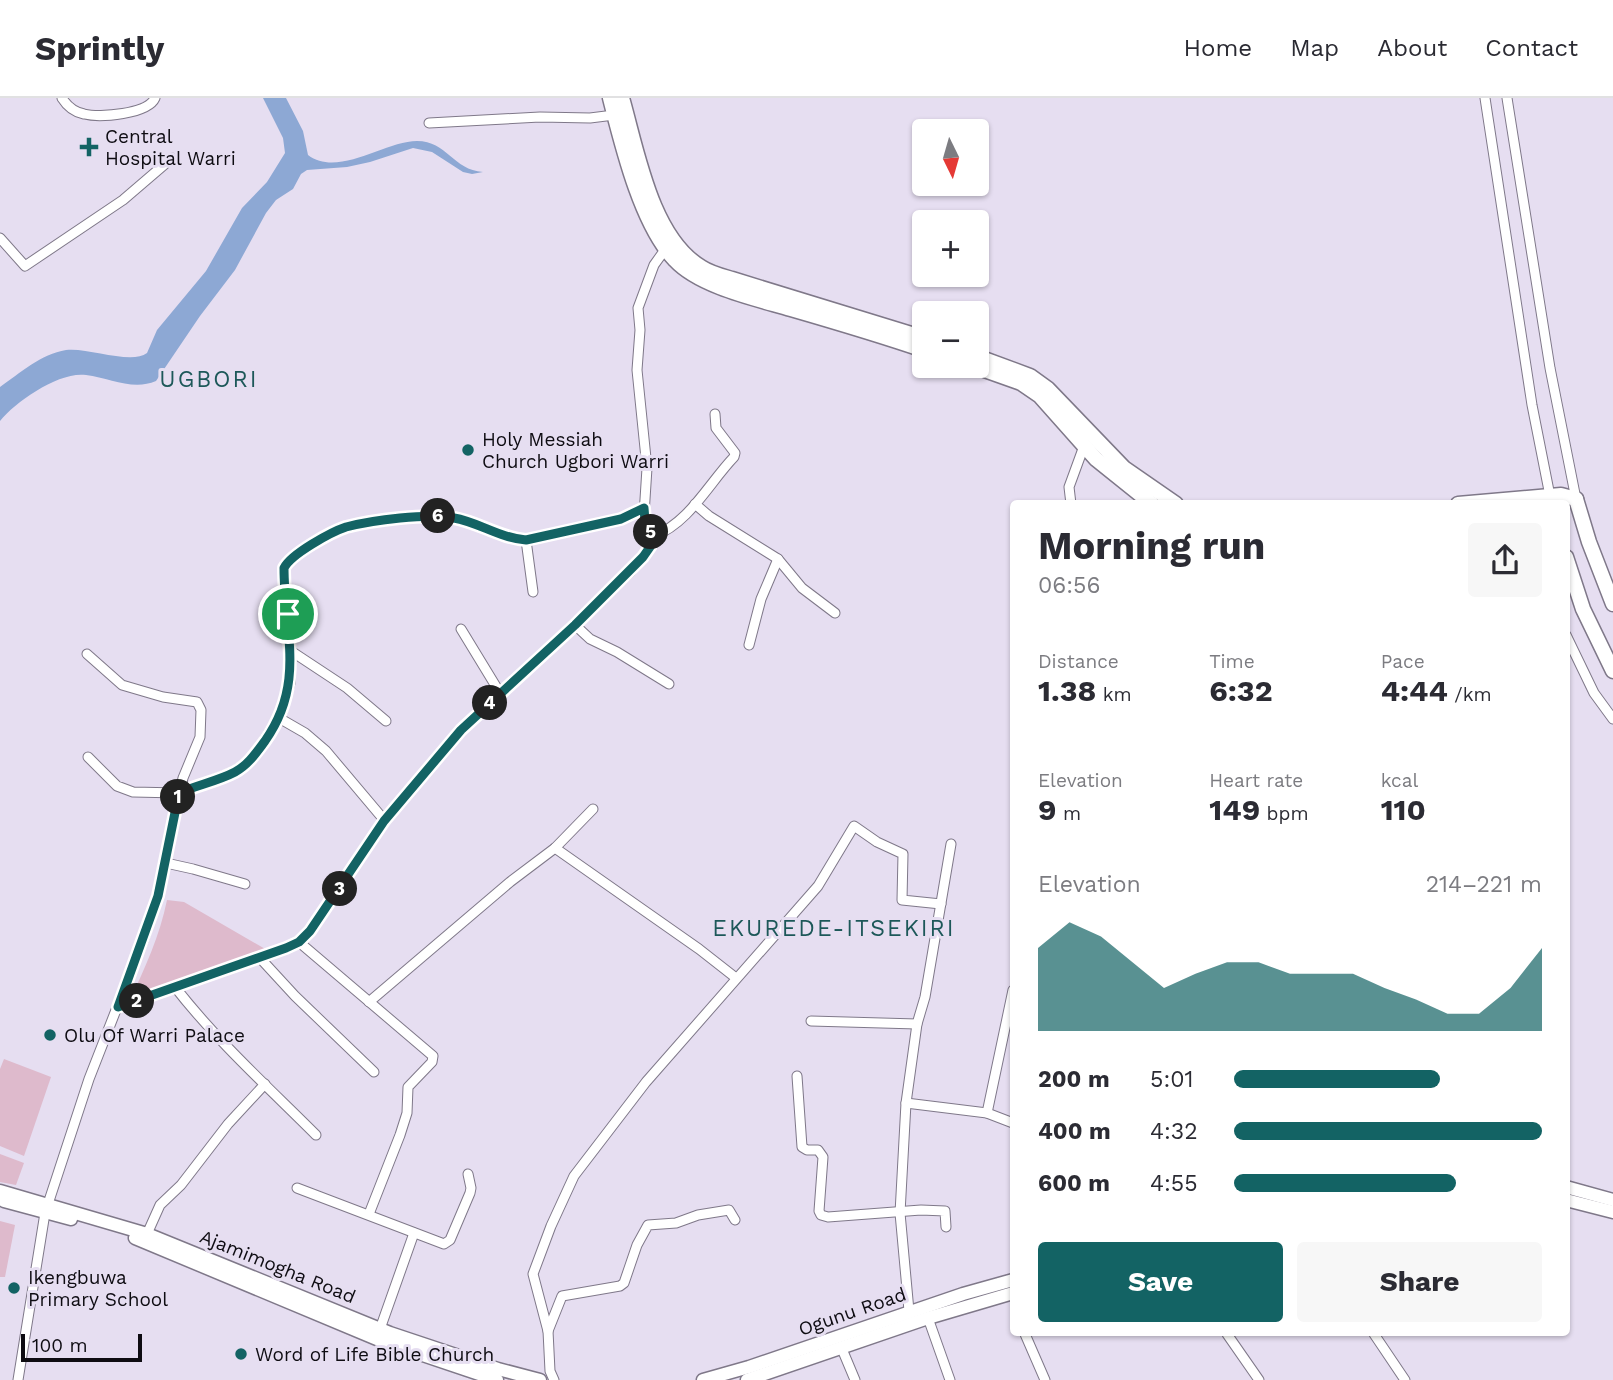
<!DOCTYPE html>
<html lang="en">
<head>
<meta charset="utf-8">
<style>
  :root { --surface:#fff; --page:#f7f7f7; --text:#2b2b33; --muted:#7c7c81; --line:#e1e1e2; --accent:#136364 }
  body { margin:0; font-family:"Work Sans",sans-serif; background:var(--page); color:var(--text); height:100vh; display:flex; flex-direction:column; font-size:26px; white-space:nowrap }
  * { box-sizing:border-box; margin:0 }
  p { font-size:23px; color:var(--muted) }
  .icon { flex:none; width:38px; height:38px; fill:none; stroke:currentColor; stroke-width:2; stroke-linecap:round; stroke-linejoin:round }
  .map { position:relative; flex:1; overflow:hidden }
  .sheet { position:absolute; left:1010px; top:402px; width:560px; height:836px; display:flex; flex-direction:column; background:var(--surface); border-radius:7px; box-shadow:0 2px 5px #0004 }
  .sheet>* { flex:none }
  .needle { width:46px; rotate:175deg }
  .tools { position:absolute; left:912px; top:21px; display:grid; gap:14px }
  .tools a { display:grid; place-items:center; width:77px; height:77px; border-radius:7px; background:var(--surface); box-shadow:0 2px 5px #0004; font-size:35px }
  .scale { position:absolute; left:21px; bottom:18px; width:121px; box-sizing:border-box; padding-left:7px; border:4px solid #0e0c12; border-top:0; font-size:19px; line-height:24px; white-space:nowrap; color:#0e0c12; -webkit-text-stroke:5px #e6def1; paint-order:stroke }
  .pin { position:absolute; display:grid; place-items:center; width:60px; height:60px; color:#fff; margin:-30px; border:4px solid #fff; border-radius:50%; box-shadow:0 2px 7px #0007 }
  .km { position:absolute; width:35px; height:35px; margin:-18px; border-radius:50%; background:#222; color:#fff; font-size:19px; line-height:35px; text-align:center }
  .round { display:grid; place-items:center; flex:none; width:74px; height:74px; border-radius:7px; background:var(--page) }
  .summary { display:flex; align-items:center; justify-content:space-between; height:119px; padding:0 28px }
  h1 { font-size:38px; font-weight:700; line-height:52px }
  .stats { display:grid; grid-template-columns:repeat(3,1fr); gap:10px; height:119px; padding:7px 28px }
  .stats div { display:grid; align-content:center }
  .stats b { font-size:30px; font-weight:700 }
  .stats small { font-size:19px; font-weight:400 }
  .stats p { font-size:19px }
  .chart { height:196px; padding:14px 28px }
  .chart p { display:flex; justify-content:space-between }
  .chart svg { width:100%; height:126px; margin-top:7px; fill:var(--accent); opacity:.7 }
  .action { display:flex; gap:14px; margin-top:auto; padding:14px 28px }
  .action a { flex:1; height:80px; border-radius:7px; background:var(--accent); color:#fff; font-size:28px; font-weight:700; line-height:80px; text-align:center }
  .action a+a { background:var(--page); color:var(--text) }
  ul { padding:0 28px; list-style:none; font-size:23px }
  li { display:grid; grid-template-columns:112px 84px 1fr; align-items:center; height:52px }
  li i { height:18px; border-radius:9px; background:var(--accent) }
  header { display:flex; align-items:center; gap:42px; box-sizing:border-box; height:98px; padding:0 35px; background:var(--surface); border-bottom:2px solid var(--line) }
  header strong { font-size:33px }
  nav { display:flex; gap:38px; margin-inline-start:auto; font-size:24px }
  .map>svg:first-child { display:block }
  .green { fill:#debacc }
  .water { fill:#8da8d4 }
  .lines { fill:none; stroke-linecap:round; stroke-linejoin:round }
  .minor-casing { stroke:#7f7889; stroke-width:11 }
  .secondary-casing { stroke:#7f7889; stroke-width:15 }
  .primary-casing { stroke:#7f7889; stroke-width:17 }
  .minor { stroke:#fff; stroke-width:9 }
  .secondary { stroke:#fff; stroke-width:12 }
  .primary { stroke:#fff; stroke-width:14 }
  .route-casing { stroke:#fff; stroke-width:14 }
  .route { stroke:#136364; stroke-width:9 }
  .poi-dot { fill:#136364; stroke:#e6def1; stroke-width:2.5 }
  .labels { text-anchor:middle; stroke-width:6; stroke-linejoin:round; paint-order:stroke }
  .poi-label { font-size:19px; fill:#0e0c12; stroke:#e6def1; text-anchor:start }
  .street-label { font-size:19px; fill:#0e0c12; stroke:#e6def1 }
  .quarter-label { font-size:23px; letter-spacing:2px; fill:#1d5859; stroke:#e6def1 }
</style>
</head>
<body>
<header>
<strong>Sprintly</strong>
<nav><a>Home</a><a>Map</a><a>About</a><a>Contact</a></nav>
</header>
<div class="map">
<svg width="1613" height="1282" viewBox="0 0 1613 1282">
  <rect width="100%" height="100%" fill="#e6def1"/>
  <g class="green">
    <path d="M 167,802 L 184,804 L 267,852 L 129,904 C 145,870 160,837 167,802 Z"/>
    <polygon points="4,961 51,979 24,1058 0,1048 0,971"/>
    <polygon points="0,1056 24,1065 16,1087 0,1084"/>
    <polygon points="0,1123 15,1127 5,1179 0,1179"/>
  </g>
  <path class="water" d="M 263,0 L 286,0 L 303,33 L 308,57 C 338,80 385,43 417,43 C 447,43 453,72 483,74 L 472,76 L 463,74 L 432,54 L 413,50 L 370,64 L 347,69 L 307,72 L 301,76 L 293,91 L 276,102 L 266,115 L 235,172 L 200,218 L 156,283 C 133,293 110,280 86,277 C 60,273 16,303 0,323 L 0,289 C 20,275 41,256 66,252 C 88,249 131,267 147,255 L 157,232 L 206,173 L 242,110 L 267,84 L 285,55 L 283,40 Z"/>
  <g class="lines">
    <defs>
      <g id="minor">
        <path d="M 62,0 C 67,8 74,14 84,16 C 100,20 148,16 155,0"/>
        <polyline points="1485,0 1532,307 1550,398"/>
        <polyline points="1507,0 1550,270 1576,401"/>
        <polyline points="429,25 540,19 590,20 614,17"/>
        <polyline points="0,140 25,168 123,102 172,60"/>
        <polyline points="695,406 709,418 778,461 802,490 835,515"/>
        <polyline points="1071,406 1069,389 1084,348"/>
        <polyline points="654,438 648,431 644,417 647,370 637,272 640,232 638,210 654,167 669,146"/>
        <path d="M 654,438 C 689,425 709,385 734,359 L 735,355 L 716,330 L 715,316"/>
        <polyline points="526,442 533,494"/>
        <polyline points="575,527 590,541 617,554 669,586"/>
        <polyline points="461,531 500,595"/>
        <polyline points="1566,537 1594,595 1613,621"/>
        <polyline points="749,547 761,501 778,461"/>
        <polyline points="291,553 347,590 386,623"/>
        <polyline points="279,620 305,635 326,653 385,723"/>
        <path d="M 88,659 L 117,688 L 133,694 L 179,695 L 234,674 L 253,660 L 282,614 L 290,585 L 291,553 L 284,470 C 291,456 331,434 346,429 C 372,422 427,415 454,420 C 478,424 500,440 526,442 L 621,421 L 644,410"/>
        <polyline points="555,750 699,851 736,880"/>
        <polyline points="166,765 193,771 245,786"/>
        <polyline points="299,844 433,958 432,964 408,989 407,1015 400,1037 369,1116"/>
        <polyline points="260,860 295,898 374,974"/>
        <path d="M 175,889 C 217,943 268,989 316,1037"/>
        <polyline points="369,904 510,784 555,750 593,711"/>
        <polyline points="118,909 286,850 299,844 311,833 385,723 461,632 630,474 650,449 654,438"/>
        <polyline points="811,923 917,926"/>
        <polyline points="797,978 802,1049 807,1052 818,1052 823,1059 819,1113 821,1117 828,1119 921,1112 945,1113 946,1129"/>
        <polyline points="906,1005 987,1015 1013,1025"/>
        <polyline points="987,1015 1013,892"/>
        <polyline points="297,1090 444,1146 450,1142 470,1095 471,1090 468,1076"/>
        <polyline points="147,1136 160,1107 181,1087 228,1026 265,986"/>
        <polyline points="909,1213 900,1115 906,1005 917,926 925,899 951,746"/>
        <polyline points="928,1220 950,1282"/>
        <polyline points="380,1231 414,1135"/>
        <polyline points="548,1233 562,1198 620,1188 624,1185 637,1147 648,1127 676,1125 698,1117 729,1112 735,1122"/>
        <polyline points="1025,1236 1045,1282"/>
        <polyline points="1227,1236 1259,1282"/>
        <polyline points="1374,1236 1405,1282"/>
        <polyline points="842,1251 855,1282"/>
        <polyline points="18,1282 45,1115 89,981 143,843 158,798 183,680 200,639 201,612 197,604 163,599 122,587 87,556"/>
        <polyline points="554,1282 550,1273 548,1233 533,1176 551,1128 574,1078 646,984 818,788 854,728 877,744 903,756 902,802 941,806"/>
      </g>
      <g id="secondary">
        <polyline points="1566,1089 1613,1102"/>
        <polyline points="0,1093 147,1136 390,1235 498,1271 540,1282"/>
        <polyline points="1566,1102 1613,1114"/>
        <polyline points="4,1103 71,1121"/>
        <polyline points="135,1140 384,1244 497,1282"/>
        <polyline points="703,1282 749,1269 963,1196 1013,1182"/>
        <polyline points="747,1282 928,1220 1013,1195"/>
      </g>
      <g id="primary">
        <path d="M 610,0 C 622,47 641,127 675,162 C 700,189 757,201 791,211 C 836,224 880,237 924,252"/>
        <path d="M 622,0 C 637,52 651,139 701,169 C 710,175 722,178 732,181 L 924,240"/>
        <polyline points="976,258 1030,278 1048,291 1124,370 1176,406"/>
        <polyline points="973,268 1021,285 1040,298 1096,361 1152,406"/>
        <polyline points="1576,401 1589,444 1613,506"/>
        <polyline points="1458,406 1561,397 1576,401"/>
        <polyline points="1566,459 1583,511 1613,573"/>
      </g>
    </defs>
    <use href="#minor" class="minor-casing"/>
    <use href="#secondary" class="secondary-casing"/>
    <use href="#primary" class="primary-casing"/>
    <use href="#minor" class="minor"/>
    <use href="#secondary" class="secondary"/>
    <use href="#primary" class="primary"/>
  </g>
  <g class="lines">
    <defs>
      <path id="route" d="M 644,410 L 645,423 L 654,438 L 650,449 L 643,459 L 575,527 L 461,632 L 384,723 L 310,833 L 299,844 L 286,850 L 118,909 L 158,798 L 179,695 C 197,687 218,683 235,674 C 248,667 256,655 265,643 C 306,585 284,534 284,470 C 291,456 331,434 346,429 C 373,422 427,415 454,420 C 478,424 500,440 526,442 L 621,421 Z"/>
    </defs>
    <use href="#route" class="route-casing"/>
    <use href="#route" class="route"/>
  </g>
  <g class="poi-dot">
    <path d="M85.5 38.5h7v7h7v7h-7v7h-7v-7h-7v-7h7z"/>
    <circle cx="468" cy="352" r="7"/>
    <circle cx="50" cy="937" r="7"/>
    <circle cx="14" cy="1190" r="7"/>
    <circle cx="241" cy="1256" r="7"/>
  </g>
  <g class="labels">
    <g class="poi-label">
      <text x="105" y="45">Central<tspan x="105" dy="22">Hospital Warri</tspan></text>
      <text x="482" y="348">Holy Messiah<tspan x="482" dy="22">Church Ugbori Warri</tspan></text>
      <text x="64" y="944">Olu Of Warri Palace</text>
      <text x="28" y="1186">Ikengbuwa<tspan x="28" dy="22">Primary School</tspan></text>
      <text x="255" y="1263">Word of Life Bible Church</text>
    </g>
    <g class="street-label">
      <text transform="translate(278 1168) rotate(22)" y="7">Ajamimogha Road</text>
      <text transform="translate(852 1213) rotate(-19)" y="7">Ogunu Road</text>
    </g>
    <g class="quarter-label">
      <text x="209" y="289">UGBORI</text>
      <text x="834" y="838">EKUREDE-ITSEKIRI</text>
    </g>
  </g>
</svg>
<div class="tools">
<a><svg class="needle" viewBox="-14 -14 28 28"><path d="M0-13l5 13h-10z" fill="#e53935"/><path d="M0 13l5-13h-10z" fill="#7c7c81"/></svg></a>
<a>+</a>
<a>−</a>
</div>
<div class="scale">100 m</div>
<div class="pin" style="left:288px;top:516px;background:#1e9e55"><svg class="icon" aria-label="arrive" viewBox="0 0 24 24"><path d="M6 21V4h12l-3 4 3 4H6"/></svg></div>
<b class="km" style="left:178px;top:699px">1</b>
<b class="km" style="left:137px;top:903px">2</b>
<b class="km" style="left:340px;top:791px">3</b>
<b class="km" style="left:490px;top:605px">4</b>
<b class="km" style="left:651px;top:434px">5</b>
<b class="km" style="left:438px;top:418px">6</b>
<section class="sheet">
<div class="summary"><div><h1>Morning run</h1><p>06:56</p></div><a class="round"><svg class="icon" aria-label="share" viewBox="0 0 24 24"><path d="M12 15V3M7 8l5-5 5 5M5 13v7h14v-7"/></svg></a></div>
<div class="stats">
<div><p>Distance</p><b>1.38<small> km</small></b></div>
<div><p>Time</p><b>6:32</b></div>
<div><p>Pace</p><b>4:44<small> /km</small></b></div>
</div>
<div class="stats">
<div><p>Elevation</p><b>9<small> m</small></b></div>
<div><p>Heart rate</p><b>149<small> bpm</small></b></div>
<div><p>kcal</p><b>110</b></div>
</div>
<div class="chart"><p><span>Elevation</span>214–221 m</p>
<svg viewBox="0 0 160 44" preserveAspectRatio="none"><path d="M0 44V15L10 6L20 11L30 20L40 29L50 24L60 20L70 20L80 24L90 24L100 24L110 29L120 33L130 38L140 38L150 29L160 15V44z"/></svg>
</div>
<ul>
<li><b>200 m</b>5:01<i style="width:67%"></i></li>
<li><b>400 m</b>4:32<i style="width:100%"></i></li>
<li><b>600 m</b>4:55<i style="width:72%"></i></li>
</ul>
<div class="action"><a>Save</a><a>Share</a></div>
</section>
</div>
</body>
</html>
